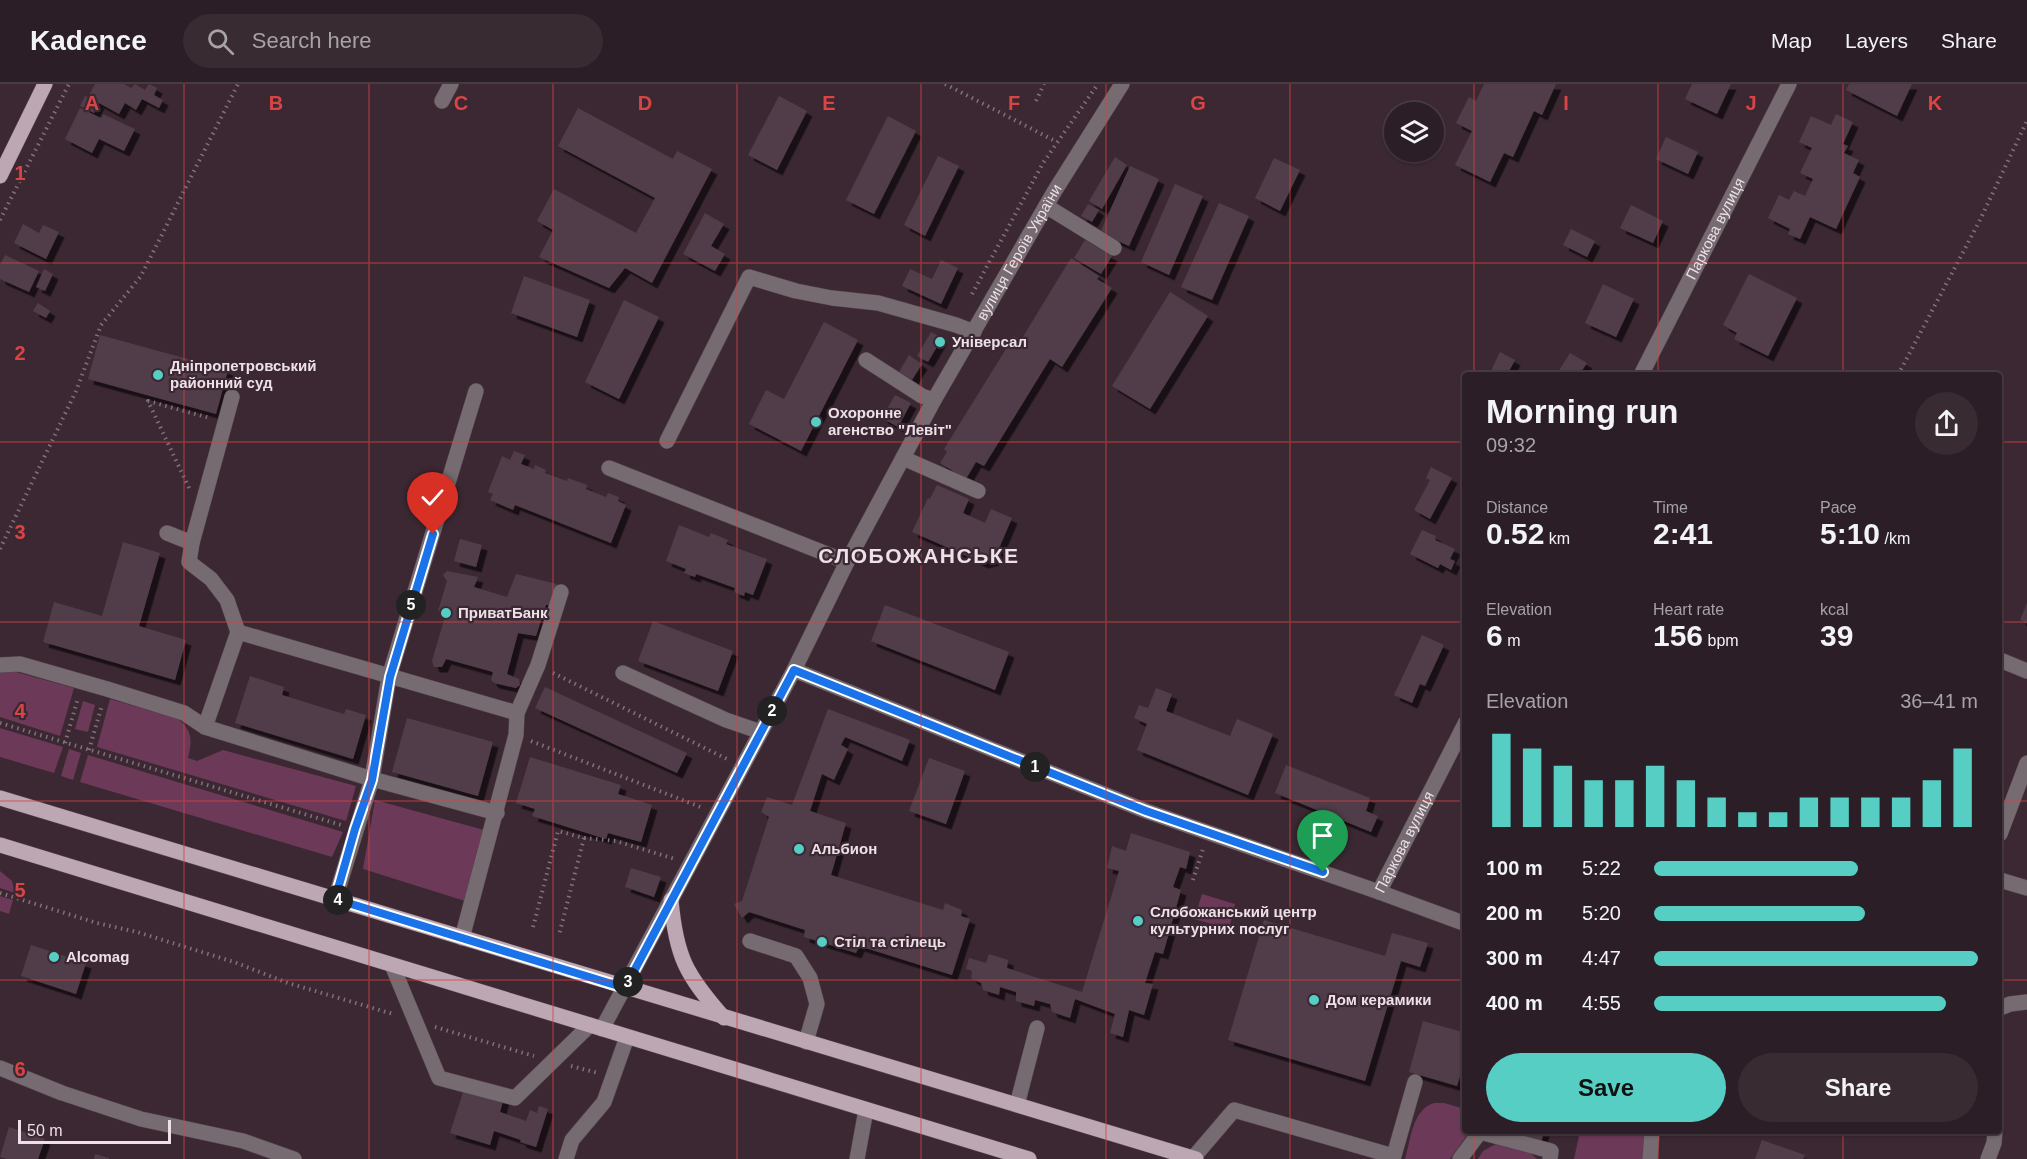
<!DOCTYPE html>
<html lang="en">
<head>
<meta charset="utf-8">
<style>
  :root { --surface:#2c1e26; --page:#382b32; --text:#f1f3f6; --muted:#a6a2a7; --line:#483c43; --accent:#56cec3 }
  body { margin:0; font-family:Helvetica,sans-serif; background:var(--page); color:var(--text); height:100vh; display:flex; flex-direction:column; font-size:22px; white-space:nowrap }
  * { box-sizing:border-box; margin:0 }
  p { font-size:20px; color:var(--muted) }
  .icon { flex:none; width:33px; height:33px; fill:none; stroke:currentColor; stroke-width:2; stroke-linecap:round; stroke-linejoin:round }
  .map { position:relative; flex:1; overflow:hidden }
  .side { position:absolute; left:1462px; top:288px; width:540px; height:762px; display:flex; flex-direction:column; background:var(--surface); border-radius:6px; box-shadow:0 2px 4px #0004,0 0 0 2px var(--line) }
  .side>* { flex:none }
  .buttons { position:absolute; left:1384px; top:18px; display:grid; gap:12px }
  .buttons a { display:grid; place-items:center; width:60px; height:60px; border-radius:50%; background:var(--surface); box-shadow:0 2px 4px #0004,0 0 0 2px var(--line); font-size:30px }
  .scale { position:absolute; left:18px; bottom:15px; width:153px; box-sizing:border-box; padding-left:6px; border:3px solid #ede0e7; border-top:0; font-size:16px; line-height:21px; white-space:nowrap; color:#ede0e7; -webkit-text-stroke:4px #3b2832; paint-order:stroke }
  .pin { position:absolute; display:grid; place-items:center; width:51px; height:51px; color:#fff; margin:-62px -26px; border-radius:50% 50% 50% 0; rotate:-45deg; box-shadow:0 0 6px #0007 }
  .pin .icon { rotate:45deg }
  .km { position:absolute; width:30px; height:30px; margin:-15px; border-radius:50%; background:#222; color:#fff; font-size:16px; line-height:30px; text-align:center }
  .round { display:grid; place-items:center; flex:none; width:63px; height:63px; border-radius:32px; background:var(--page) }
  .head { display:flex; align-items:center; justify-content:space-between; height:102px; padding:0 24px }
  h1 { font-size:33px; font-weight:800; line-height:45px }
  .metrics { display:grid; grid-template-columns:repeat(3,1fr); gap:9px; height:102px; padding:6px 24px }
  .metrics div { display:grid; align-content:center }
  .metrics b { font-size:30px; font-weight:800 }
  .metrics small { font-size:16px; font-weight:400 }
  .metrics p { font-size:16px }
  .chart { height:168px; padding:12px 24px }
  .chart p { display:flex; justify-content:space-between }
  .chart svg { width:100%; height:108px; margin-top:6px; stroke:var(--accent); stroke-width:6 }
  .primary-button { display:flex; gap:12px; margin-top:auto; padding:12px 24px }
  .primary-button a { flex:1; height:69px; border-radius:36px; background:var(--accent); color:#111; font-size:24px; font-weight:800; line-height:69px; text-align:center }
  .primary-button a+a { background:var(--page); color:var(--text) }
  ul { padding:0 24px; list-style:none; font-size:20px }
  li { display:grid; grid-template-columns:96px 72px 1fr; align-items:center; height:45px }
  li i { height:15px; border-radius:8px; background:var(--accent) }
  header { display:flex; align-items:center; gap:36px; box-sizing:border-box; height:84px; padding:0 30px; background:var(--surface); border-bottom:2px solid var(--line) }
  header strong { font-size:28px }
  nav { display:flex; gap:33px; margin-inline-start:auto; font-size:21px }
  .search { width:420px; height:54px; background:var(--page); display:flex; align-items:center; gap:15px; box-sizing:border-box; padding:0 21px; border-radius:33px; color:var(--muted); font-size:22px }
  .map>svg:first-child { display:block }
  .green { fill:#6d3958 }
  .building { fill:#513d48; filter:url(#shadow) }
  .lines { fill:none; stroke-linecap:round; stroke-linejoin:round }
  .minor-casing { stroke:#57454f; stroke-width:16 }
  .major-casing { stroke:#57454f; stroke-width:16 }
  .path { stroke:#81717a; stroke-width:4; stroke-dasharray:1.5 4.5; stroke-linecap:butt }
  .minor { stroke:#756b70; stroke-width:15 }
  .major { stroke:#bca7b2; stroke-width:15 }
  .route-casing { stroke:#fff; stroke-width:12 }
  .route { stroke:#1a73e8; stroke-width:8 }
  .grid { fill:none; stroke:#d94445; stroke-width:1.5; stroke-opacity:0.55 }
  .poi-dot { fill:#56cec3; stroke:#3b2832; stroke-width:2 }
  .labels { text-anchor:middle; stroke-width:4.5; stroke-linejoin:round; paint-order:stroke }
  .street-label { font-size:15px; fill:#ede0e7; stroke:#3b2832 }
  .poi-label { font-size:15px; font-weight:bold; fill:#ede0e7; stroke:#3b2832; text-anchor:start }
  .district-label { font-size:21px; font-weight:bold; letter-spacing:1.5px; fill:#ede0e7; stroke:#3b2832 }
  .grid-label { font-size:20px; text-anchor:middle; font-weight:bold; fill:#d94445; stroke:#3b2832; stroke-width:4.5; stroke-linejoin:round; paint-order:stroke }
</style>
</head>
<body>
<header>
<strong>Kadence</strong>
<div class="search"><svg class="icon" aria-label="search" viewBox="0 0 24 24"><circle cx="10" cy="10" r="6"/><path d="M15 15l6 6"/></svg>Search here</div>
<nav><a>Map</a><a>Layers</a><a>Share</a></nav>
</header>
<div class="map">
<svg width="2027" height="1075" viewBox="0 0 2027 1075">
  <defs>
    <filter id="shadow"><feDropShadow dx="5.5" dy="5.5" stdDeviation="0" flood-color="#0009"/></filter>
  </defs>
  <rect width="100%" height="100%" fill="#3b2832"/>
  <g class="green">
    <polygon points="4,588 16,588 74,604 60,652 0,633 0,589"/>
    <path d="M 110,615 L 178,635 C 193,647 192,657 188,674 L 197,677 L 223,666 L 356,702 L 346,737 L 97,663 Z"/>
    <polygon points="83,617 95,621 88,648 75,645"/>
    <polygon points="0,644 63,663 54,689 0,673"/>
    <polygon points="69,665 81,669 73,696 61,692"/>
    <polygon points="88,671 343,748 332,773 80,698"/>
    <polygon points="375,716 484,746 465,817 363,785"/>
    <polygon points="0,787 12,797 15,809 0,804"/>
    <polygon points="1202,810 1235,820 1229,845 1194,835"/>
    <polygon points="0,812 13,816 9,830 0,827"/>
    <path d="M 1434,1019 L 1444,1019 L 1465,1025 L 1466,1047 L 1468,1047 L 1467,1051 L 1450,1075 L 1405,1075 C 1411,1055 1412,1026 1434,1019 Z"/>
    <polygon points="1580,1047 1646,1047 1645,1075 1574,1075"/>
    <path d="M 1496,1060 C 1510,1061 1528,1065 1537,1075 L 1478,1075 L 1483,1067 Z"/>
  </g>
  <g class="building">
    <polygon points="95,0 124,0 131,4 135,0 145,6 149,0 157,4 154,11 163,16 159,24 142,15 136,26 125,19 119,30 99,19 94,29 80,22 85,12 88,13"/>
    <polygon points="1484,0 1556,0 1542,31 1534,27 1513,73 1504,69 1490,98 1455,81 1472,47 1456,39 1469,13 1476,17"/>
    <polygon points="1692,0 1731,0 1717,30 1685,15"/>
    <polygon points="1849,0 1912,0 1897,32 1846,6"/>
    <polygon points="779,12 807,27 777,86 748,71"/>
    <polygon points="80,24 101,34 103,30 135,45 124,67 99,55 92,69 65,55"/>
    <polygon points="578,24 673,75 677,67 712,85 652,199 625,184 609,204 539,173 553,146 537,137 554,105 636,149 655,114 558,62"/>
    <polygon points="1836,30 1853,38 1843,60 1848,62 1844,69 1859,76 1853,89 1860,93 1836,145 1810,133 1800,155 1788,150 1790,145 1768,134 1779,111 1789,116 1794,107 1805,112 1813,95 1800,89 1812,64 1799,58 1811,32 1831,41"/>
    <polygon points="888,32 916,47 874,130 846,116"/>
    <polygon points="1666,53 1698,68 1688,90 1656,75"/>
    <polygon points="938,72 959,82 925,152 904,141"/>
    <polygon points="1115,73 1127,81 1102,125 1089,117"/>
    <polygon points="1274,74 1300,86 1280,127 1255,114"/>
    <polygon points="1130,82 1159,95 1129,162 1100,149"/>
    <polygon points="1175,100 1203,112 1169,191 1141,178"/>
    <polygon points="1219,119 1249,132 1212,216 1181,203"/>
    <polygon points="1088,120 1099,126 1092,138 1081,132"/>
    <polygon points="1631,121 1663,137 1653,159 1620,144"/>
    <polygon points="705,129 724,140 711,162 725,170 715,187 683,170"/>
    <polygon points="23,140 39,149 43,141 59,148 46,175 14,159"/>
    <polygon points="1571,145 1595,157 1587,173 1563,161"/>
    <polygon points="1085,156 1112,172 1101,190 1074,174"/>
    <polygon points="5,171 39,187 29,208 0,195 0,181"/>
    <polygon points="1071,174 1099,192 1097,195 1112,204 1062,283 1050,275 984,382 976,378 966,395 940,379 947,368 944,365 1014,252 1021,256"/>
    <polygon points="941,176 958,184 941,220 902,202 910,185 932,195"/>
    <polygon points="44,185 53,190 45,207 36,203"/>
    <polygon points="1749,190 1797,214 1768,272 1734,255 1737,249 1723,241"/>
    <polygon points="524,192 590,216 577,253 511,229"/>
    <polygon points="1603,200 1634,215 1616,253 1585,239"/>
    <polygon points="1170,208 1208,232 1150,325 1112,302"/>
    <polygon points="624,216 659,233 619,315 585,298"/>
    <polygon points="38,219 50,227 46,234 33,227"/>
    <polygon points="824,238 858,256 801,367 749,340 766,306 784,315"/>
    <polygon points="931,248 942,254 928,278 917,272"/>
    <polygon points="100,251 228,286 216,330 88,295"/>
    <polygon points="1500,268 1515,276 1507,291 1489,291"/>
    <polygon points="1570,269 1587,279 1581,288 1586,291 1556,291"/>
    <polygon points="909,271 922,280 912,296 899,288"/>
    <polygon points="895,311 911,319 898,343 882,334"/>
    <polygon points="514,367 525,371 521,380 534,385 535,381 546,386 545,389 567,397 568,394 587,401 586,405 606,413 608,409 619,413 618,417 626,421 611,459 515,421 513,426 490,416 493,410 488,408 502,372 510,376"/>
    <polygon points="1431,383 1452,394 1430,435 1414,426 1430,396 1426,394"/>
    <polygon points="937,401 969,415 963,429 985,439 991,425 1012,434 994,476 983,479 912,448 928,414 930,415"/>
    <polygon points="679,441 709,453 711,449 728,456 726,460 767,475 753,511 745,508 744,512 734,508 735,504 696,490 695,493 684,489 686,485 666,477"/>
    <polygon points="1422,446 1436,452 1435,456 1455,465 1450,475 1455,477 1451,486 1440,480 1438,484 1410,470"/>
    <polygon points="460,455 482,461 476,483 454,477"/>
    <polygon points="123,458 160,469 139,542 186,556 175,596 43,558 54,518 102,532"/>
    <polygon points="447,487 478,493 474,503 507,513 516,490 557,500 550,521 546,521 536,552 518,549 507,590 519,595 520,601 516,604 494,599 491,596 493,588 446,575 442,583 434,583 432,577 446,529 438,527 447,497 443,491"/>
    <polygon points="2027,519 2027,539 2020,536"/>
    <polygon points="885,521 1009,568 995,606 871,557"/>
    <polygon points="653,537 733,567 718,607 638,577"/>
    <polygon points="1422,551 1444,561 1425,602 1420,600 1412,619 1394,611"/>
    <polygon points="250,592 284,603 282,611 344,630 346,625 366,631 353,675 235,639"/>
    <polygon points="545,603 687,669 677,689 535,624"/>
    <polygon points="1156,604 1172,610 1166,627 1230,652 1237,635 1273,650 1248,711 1137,666 1147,640 1134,634 1139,621 1148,624"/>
    <polygon points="828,625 910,656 902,677 845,653 841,661 848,665 834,696 822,690 810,727 846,739 831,791 943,826 945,819 962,826 961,832 970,835 952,891 859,862 856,869 804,853 805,846 749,828 742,834 734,820 742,817 769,733 761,728 767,713 792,721"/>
    <polygon points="407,634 493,658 478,712 392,688"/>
    <polygon points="530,673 621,701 618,710 652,721 641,758 608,749 606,755 532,732 535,725 516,719"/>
    <polygon points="929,674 965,687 946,740 909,727"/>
    <polygon points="1286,681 1370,714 1366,727 1378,732 1371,748 1275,709"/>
    <polygon points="1131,749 1190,768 1186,785 1180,783 1173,803 1181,806 1163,870 1155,868 1145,899 1153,900 1144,931 1129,926 1123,953 1110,949 1115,930 1075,915 1070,934 1052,928 1050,920 1035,916 1034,922 1016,917 1016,908 1000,903 999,911 983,906 981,899 971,894 972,887 966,885 969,874 986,879 989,870 1008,876 1007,884 1082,908 1119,787 1107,784 1112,762 1126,767"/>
    <polygon points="631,784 661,793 654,813 625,803"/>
    <polygon points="1264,836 1385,872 1392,849 1428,859 1420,883 1401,877 1365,997 1228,956"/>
    <polygon points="31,861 86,879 76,910 21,892"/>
    <polygon points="1423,937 1466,949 1466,973 1457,1002 1409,988"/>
    <polygon points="465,1002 504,1014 500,1028 526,1037 530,1026 537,1029 539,1022 548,1025 536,1063 520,1058 521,1056 494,1047 490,1061 450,1049"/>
    <polygon points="9,1043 45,1055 38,1075 7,1075 0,1073"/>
    <polygon points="1502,1047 1544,1047 1541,1059"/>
    <polygon points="1762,1056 1805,1071 1803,1075 1755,1075"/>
    <polygon points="95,1070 109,1074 109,1075 94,1075"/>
  </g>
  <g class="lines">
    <defs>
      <g id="minor">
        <polyline points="442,17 451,0"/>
        <polyline points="1046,122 1114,164"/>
        <polyline points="866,276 922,312 934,316"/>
        <path id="s1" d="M 1641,291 L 1789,0"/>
        <polyline points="232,313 192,459 189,478 211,495 227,516 238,548"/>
        <polyline points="667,357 749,193 796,207 832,214 878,219 956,241 974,248"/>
        <polyline points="903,374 978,407"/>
        <polyline points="609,384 847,478"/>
        <polyline points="167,449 192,459"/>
        <polyline points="2000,576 2027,587"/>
        <polyline points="0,581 20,580 107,605 184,629 205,643 372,695 497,729"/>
        <polyline points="794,586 1146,727 1379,808 1466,840"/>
        <polyline points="623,589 726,636 761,648"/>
        <polyline points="205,643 238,548 517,629"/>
        <polyline points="2000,750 2027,679"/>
        <polyline points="2000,796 2027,804"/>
        <path id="s2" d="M 1379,808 L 1466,638"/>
        <polyline points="335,815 372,695 389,593 476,307"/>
        <polyline points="462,854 516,651 517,629 538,581 561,508"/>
        <polyline points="750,857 796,872 810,894 817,920 806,958"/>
        <polyline points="392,881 439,994 515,1014 590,941"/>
        <polyline points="2000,924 2010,920 2027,918"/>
        <path id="s3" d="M 602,945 L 794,586 L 847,478 L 934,316 L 1054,108 L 1122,0"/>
        <polyline points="0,984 62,1009 141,1035 243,1057 294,1075"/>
        <polyline points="1017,1021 1037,944"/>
        <polyline points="1193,1074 1234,1026 1393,1072"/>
        <polyline points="566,1075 572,1056 604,1018 627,953"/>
        <polyline points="857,1075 866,1026"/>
        <polyline points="1393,1075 1415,998"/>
        <polyline points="1460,1075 1480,1048 1551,1067 1550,1075"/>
        <polyline points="1650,1075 1652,1047"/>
        <polyline points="1988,1075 1994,1059 1995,1047"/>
      </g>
      <g id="major">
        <polyline points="0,92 45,0"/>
        <polyline points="0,714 1196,1075"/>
        <polyline points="0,761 1029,1075"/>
        <path d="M 671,816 C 676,873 686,891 724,934"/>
      </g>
    </defs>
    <use href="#minor" class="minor-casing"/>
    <use href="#major" class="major-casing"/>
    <g class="path">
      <polyline points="945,0 1057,58"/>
      <polyline points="1036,17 1044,0"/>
      <polyline points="0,136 69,0"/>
      <polyline points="972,210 1043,79 1098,0"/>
      <polyline points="1898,291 1979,138 2027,37"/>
      <polyline points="189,404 148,317 210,334"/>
      <polyline points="0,465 76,307 101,241 141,192 238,0"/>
      <polyline points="553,589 729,676"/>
      <polyline points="0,639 341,741"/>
      <polyline points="531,657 703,724"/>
      <polyline points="65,659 78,614"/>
      <polyline points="89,666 102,621"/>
      <polyline points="584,754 616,757 675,775"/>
      <polyline points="1193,796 1203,765"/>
      <polyline points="0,809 97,839 137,848 234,878 288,899 393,930"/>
      <polyline points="533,843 558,747 584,754 559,851"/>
      <polyline points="435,943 534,972"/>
      <polyline points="571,982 598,989"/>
    </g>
    <use href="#minor" class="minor"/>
    <use href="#major" class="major"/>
  </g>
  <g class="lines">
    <defs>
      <polyline id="route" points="433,450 390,593 372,696 355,745 335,815 625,904 794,586 1146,727 1323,788"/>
    </defs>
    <use href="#route" class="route-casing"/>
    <use href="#route" class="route"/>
  </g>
  <path class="grid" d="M 184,0 L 184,1075M 369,0 L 369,1075M 553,0 L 553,1075M 737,0 L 737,1075M 921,0 L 921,1075M 1106,0 L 1106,1075M 1290,0 L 1290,1075M 1474,0 L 1474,291M 1658,0 L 1658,291M 1843,0 L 1843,291M 0,179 L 2027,179M 0,358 L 1466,358M 2000,358 L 2027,358M 0,538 L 1466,538M 2000,538 L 2027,538M 0,717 L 1466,717M 2000,717 L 2027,717M 0,896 L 1466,896M 2000,896 L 2027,896M 1474,1047 L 1474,1075M 1658,1047 L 1658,1075M 1843,1047 L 1843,1075"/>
  <g class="poi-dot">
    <circle cx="940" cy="258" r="6"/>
    <circle cx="158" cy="291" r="6"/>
    <circle cx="816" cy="338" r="6"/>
    <circle cx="446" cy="529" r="6"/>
    <circle cx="799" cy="765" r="6"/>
    <circle cx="1138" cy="837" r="6"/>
    <circle cx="822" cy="858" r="6"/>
    <circle cx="54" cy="873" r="6"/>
    <circle cx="1314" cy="916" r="6"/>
  </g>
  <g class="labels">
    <g class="street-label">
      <text dy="5" stroke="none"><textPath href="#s1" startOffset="164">Паркова вулиця</textPath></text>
      <text dy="5" stroke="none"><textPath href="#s3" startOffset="882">вулиця Героїв України</textPath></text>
      <text dy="5" stroke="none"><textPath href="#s2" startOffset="56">Паркова вулиця</textPath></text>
    </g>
    <g class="poi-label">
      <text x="952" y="263">Універсал</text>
      <text x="170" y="287">Дніпропетровський<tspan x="170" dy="17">районний суд</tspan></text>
      <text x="828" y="334">Охоронне<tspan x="828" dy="17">агенство "Левіт"</tspan></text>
      <text x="458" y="534">ПриватБанк</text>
      <text x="811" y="770">Альбион</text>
      <text x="1150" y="833">Слобожанський центр<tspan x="1150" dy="17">культурних послуг</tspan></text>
      <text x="834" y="863">Стіл та стілець</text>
      <text x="66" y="878">Alcomag</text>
      <text x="1326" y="921">Дом керамики</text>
    </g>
    <g class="district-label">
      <text x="919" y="479">СЛОБОЖАНСЬКЕ</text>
    </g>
  </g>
  <g class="grid-label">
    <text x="92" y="26">A</text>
    <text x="276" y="26">B</text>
    <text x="461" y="26">C</text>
    <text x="645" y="26">D</text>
    <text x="829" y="26">E</text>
    <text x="1014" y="26">F</text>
    <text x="1198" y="26">G</text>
    <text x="1566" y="26">I</text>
    <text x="1751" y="26">J</text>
    <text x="1935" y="26">K</text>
    <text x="20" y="96">1</text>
    <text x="20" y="276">2</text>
    <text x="20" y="455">3</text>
    <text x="20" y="634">4</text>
    <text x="20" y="813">5</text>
    <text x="20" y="992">6</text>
  </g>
</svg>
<div class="buttons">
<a><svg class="icon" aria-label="layers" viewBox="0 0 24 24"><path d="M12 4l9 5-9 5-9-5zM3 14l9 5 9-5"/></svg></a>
</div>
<div class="scale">50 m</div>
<div class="pin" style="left:1323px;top:788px;background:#1e9e55"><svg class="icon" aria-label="arrive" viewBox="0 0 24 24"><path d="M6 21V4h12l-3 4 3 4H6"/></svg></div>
<div class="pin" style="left:433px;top:450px;background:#d93025"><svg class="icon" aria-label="check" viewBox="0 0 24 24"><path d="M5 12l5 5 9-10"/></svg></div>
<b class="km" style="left:1035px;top:683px">1</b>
<b class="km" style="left:772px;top:627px">2</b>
<b class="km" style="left:628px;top:898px">3</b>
<b class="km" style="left:338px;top:816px">4</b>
<b class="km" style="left:411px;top:521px">5</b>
<section class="side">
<div class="head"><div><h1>Morning run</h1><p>09:32</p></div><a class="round"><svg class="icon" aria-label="share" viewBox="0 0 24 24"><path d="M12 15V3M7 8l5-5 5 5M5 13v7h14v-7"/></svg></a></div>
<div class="metrics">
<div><p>Distance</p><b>0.52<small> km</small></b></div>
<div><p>Time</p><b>2:41</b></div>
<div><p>Pace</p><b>5:10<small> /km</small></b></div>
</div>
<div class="metrics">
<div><p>Elevation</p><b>6<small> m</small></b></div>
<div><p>Heart rate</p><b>156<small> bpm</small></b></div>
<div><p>kcal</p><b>39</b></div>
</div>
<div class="chart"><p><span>Elevation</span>36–41 m</p>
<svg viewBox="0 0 160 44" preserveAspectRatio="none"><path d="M5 44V6M15 44V12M25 44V19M35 44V25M45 44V25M55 44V19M65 44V25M75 44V32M85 44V38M95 44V38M105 44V32M115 44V32M125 44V32M135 44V32M145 44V25M155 44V12"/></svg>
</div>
<ul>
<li><b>100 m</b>5:22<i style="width:63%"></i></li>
<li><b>200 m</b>5:20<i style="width:65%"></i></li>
<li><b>300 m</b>4:47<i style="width:100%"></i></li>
<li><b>400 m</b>4:55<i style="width:90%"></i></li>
</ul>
<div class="primary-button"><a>Save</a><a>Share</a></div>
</section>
</div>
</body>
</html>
